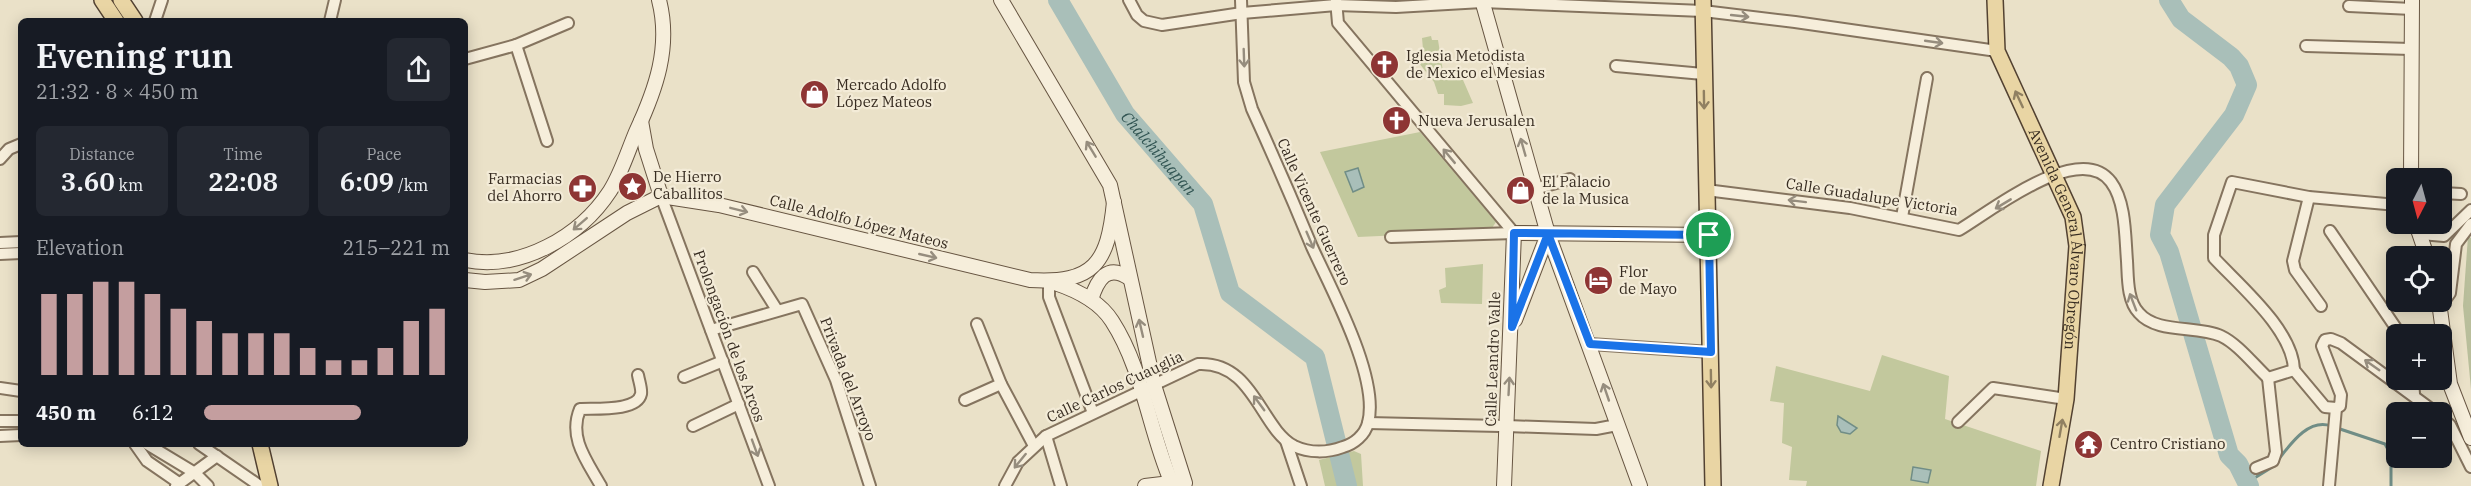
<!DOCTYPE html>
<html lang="en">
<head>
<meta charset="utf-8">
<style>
  :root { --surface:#171b24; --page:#242831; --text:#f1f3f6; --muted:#9ea1a6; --accent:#c49e9f }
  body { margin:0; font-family:"IBM Plex Serif",serif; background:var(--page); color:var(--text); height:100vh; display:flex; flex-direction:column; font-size:22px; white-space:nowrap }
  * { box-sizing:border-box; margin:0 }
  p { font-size:20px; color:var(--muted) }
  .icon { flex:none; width:33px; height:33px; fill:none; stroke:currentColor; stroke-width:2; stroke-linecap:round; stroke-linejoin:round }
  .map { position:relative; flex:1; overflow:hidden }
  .side { position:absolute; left:18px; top:18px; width:450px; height:429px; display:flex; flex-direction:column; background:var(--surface); border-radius:9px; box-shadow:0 3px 15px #0003 }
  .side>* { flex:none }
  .needle { width:39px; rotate:186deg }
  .buttons { position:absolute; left:2386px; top:168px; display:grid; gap:12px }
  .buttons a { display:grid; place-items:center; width:66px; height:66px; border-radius:9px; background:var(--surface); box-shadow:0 3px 15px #0003; font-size:30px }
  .pin { position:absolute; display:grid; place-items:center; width:51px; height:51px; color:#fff; margin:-26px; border:3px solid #fff; border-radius:50%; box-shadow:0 2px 6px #0007 }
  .round { display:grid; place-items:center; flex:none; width:63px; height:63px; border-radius:9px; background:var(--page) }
  .headline { display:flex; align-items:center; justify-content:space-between; height:102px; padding:0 18px }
  h1 { font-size:33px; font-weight:600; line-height:45px }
  .metrics { display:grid; grid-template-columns:repeat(3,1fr); gap:9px; height:102px; padding:6px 18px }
  .metrics div { display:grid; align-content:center; border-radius:9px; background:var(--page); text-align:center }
  .metrics b { font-size:26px; font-weight:600 }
  .metrics small { font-size:16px; font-weight:400 }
  .metrics p { font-size:16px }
  .chart { height:168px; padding:12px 18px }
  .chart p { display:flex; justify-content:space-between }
  .chart svg { width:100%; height:108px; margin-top:6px; stroke:var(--accent); stroke-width:6 }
  ul { padding:0 18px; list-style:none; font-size:20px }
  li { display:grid; grid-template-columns:96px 72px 1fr; align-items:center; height:45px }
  li i { height:15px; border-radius:8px; background:var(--accent) }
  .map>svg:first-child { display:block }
  .green { fill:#c2c89d }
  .cemetery { fill:#b9be9b }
  .water { fill:#a9bfb9; stroke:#708d86; stroke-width:1.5 }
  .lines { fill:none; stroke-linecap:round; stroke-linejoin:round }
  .stream { stroke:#708d86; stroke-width:3 }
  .river { stroke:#a9bfb9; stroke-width:20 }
  .street-casing { stroke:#85745f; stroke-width:14 }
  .secondary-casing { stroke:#675542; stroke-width:16 }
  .primary-casing { stroke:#534232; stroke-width:18 }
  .street { stroke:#f6eedb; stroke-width:10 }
  .secondary { stroke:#f6eedb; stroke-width:14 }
  .primary { stroke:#e9d5a4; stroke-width:15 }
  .oneway { stroke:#968d7e }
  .oneway2 { stroke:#908062 }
  .route-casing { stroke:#fff; stroke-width:12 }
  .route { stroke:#1a73e8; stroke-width:8 }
  .labels { text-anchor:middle; stroke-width:4.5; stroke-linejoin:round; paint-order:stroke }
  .poi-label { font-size:15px; fill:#372c21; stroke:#f3ebd7; text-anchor:start }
  .street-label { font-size:15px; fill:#372c21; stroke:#f3ebd7 }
  .water-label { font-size:16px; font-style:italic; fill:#325553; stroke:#f3ebd7 }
</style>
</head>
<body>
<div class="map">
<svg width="2471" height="486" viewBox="0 0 2471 486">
  <rect width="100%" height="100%" fill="#eae1c8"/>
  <g class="green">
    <polygon points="1431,36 1432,40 1438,40 1444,78 1463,80 1473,103 1461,106 1444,105 1444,94 1438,94 1434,82 1419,63 1424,60 1422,38"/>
    <polygon points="1420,132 1496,222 1490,231 1358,237 1320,152"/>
    <polygon points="1483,264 1482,304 1441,303 1439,290 1446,287 1445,268"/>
    <polygon points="1882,355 1949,376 1945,419 2041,451 2036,486 1806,486 1807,481 1789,480 1792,447 1782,443 1784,403 1770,401 1776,366 1870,391"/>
    <polygon points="1354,451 1361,454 1363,486 1325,486 1319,460"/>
  </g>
  <polygon class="cemetery" points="2468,236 2471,238 2471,389 2463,306"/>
  <g class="water">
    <polygon points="1358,168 1364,187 1353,192 1345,172"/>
    <polygon points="1838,416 1857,428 1850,434 1841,432 1837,425"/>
    <polygon points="1913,467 1931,470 1928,483 1911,480"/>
  </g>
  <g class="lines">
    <g class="stream">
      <polyline points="2337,428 2385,444 2391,455 2391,486"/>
      <path d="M 2278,460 C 2290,445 2308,418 2331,426"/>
      <polyline points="2248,482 2274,466"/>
    </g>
    <g class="river">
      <path id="s1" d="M 1058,0 L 1125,114 L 1203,204 L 1230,293 L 1315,357 L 1347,486"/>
      <polyline points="2169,0 2181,19 2231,57 2239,66 2247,85 2234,115 2165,205 2160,235 2169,252 2229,455 2238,464 2249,486"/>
    </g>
    <defs>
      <g id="street">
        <polyline points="1129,0 1137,15 1144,21 1162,25 1242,13 1336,5 1396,7 1482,2 1703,11 1795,22 1997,51"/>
        <polyline points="1336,0 1338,23 1514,233"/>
        <polyline points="2349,6 2412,9"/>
        <polyline points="155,21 162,0"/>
        <polyline points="330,21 335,0"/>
        <polyline points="516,45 547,141"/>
        <polyline points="2306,46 2411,49"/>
        <polyline points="465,59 516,45 568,23"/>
        <polyline points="1616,66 1703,74"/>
        <polyline points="0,159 9,149 21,144"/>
        <polyline points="1535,189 1570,179"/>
        <path d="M 1706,190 L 1850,208 L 1959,230 C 1991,211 2080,140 2111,182 C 2126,202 2125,237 2127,261 C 2128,277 2127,301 2139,313 C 2157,334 2197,325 2221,336 C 2238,344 2254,365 2268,378"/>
        <polyline points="2442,193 2461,194"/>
        <polyline points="661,196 769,486"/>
        <polyline points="2309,197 2293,261 2295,270 2321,306"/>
        <polyline points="1902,217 1927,78"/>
        <polyline points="2330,231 2400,334"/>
        <polyline points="2421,234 2444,236 2471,210"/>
        <polyline points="1391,237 1514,233"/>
        <polyline points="0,243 21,242"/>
        <polyline points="0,254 21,253"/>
        <polyline points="753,272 777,310"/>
        <polyline points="1049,281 1049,297 1093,413"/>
        <polyline points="2440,307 2450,293 2456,244 2471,224"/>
        <polyline points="977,324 1001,384 1034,446"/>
        <polyline points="711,330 802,304 836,380 870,486"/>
        <polyline points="1590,344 1711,352"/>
        <path d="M 2294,370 C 2293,330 2240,286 2214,258 L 2214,235 L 2232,182 L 2309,197 L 2397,205"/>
        <polyline points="2294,370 2325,407 2336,408 2340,406 2341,395 2322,346 2325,340 2331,339 2341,343 2435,412"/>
        <polyline points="684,377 723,361"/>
        <polyline points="2268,378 2294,370"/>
        <polyline points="2413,380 2414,394"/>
        <polyline points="0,388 21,391"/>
        <polyline points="965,400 1001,384"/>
        <polyline points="2442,418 2450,425 2471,467"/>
        <polyline points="0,421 21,421"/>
        <polyline points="1958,422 1993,388 2066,399"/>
        <polyline points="1368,423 1500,426"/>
        <polyline points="693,426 739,404"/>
        <polyline points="1507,426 1596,429 1617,425"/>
        <polyline points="0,436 21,435"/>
        <polyline points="1046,436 1061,486"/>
        <polyline points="1286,441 1301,486"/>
        <polyline points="135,444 147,461 179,483"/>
        <polyline points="147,444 195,473 208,486"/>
        <polyline points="199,444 260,486"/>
        <polyline points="2256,468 2273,461 2276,452 2268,378"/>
        <polyline points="176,486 217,456"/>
        <path d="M 601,486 C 587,461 568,438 580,409 C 594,408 637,412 641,394 C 642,389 639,381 638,375"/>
        <path d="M 1005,486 L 1018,462 L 1046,436 L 1198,364 C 1254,361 1260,428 1294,446 C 1309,453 1327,453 1343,447 C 1354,444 1365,435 1368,423 C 1380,378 1331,289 1312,247 C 1293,201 1273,155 1252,109 L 1244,82 L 1241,0"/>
        <polyline points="2329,486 2336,408"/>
      </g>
      <g id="secondary">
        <polyline points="1001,0 1110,185 1154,385 1185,483"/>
        <polyline points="1482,0 1548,234 1640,486"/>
        <polyline points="641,121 646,149 661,196"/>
        <polyline points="2411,178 2412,0"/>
        <polyline points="2416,224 2427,256"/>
        <path d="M 465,260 C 520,271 580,237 610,191 C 621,174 628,151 636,132 C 656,89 671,47 659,0"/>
        <path d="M 465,280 L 485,282 L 519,280 L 542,269 L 627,213 L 661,196 L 719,205 L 1030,280 C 1094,284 1108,263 1114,202"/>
        <path d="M 1055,283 C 1076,290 1100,302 1112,321 C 1143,369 1149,430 1171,481"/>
        <path d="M 1091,300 C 1097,280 1107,263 1129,278"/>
        <polyline points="2439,302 2450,384 2471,438"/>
        <polyline points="1515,320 1548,234"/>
        <polyline points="1145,486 1179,482"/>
        <polyline points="1504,486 1514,233 1709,235"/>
      </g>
      <g id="primary">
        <polyline points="102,0 116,21"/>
        <polyline points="121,0 135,21"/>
        <polyline points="1703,0 1713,486"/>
        <path id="s2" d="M 1995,0 L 1997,51 L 2073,217 L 2077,246 L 2066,399 L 2051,486"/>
        <polyline points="260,444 270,486"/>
      </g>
    </defs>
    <use href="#street" class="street-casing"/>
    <use href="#secondary" class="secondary-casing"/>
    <use href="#primary" class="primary-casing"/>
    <use href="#street" class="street"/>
    <use href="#secondary" class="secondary"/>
    <use href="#primary" class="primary"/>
  </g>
  <defs><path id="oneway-shaft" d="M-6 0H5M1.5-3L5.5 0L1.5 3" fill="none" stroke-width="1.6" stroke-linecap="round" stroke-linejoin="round" transform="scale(1.5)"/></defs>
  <g class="oneway">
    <use href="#oneway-shaft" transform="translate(1740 16) rotate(6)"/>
    <use href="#oneway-shaft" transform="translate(1934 42) rotate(8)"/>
    <use href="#oneway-shaft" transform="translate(1244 58) rotate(88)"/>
    <use href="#oneway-shaft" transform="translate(1523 147) rotate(-106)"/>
    <use href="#oneway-shaft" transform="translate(1091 149) rotate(-121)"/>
    <use href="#oneway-shaft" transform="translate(1449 156) rotate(-130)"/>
    <use href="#oneway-shaft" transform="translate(1797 201) rotate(-173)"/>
    <use href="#oneway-shaft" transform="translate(2003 204) rotate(149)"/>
    <use href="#oneway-shaft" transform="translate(739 210) rotate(14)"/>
    <use href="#oneway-shaft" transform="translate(580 224) rotate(139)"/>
    <use href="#oneway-shaft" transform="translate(1310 240) rotate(67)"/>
    <use href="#oneway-shaft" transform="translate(928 256) rotate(13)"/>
    <use href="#oneway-shaft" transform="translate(523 277) rotate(-18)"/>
    <use href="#oneway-shaft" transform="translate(2133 302) rotate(-111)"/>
    <use href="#oneway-shaft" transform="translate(1141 328) rotate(-103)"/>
    <use href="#oneway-shaft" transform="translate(2372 365) rotate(-145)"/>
    <use href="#oneway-shaft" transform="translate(1509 386) rotate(-87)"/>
    <use href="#oneway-shaft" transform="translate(1606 392) rotate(-109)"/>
    <use href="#oneway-shaft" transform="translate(1259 403) rotate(-126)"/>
    <use href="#oneway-shaft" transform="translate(755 448) rotate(70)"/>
    <use href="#oneway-shaft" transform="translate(1020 461) rotate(129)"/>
  </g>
  <g class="oneway2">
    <use href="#oneway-shaft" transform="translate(2019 99) rotate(-115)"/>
    <use href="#oneway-shaft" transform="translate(1704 100) rotate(89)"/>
    <use href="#oneway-shaft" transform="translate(1711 379) rotate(89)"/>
    <use href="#oneway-shaft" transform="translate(2061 428) rotate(-80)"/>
  </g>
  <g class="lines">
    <defs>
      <polyline id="route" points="1709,235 1514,233 1512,327 1548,234 1590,344 1711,352 1709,235"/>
    </defs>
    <use href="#route" class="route-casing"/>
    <use href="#route" class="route"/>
  </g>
  <defs>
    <symbol id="church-disc" viewBox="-11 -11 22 22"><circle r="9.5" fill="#8e3534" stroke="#f3ebd7"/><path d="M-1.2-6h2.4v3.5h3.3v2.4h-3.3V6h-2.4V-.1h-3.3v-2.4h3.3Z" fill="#fff"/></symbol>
    <symbol id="shop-disc" viewBox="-11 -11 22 22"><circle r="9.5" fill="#8e3534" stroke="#f3ebd7"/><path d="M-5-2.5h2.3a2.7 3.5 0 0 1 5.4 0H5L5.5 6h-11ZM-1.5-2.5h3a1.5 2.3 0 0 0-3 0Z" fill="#fff"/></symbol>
    <symbol id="sight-disc" viewBox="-11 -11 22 22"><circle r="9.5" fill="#8e3534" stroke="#f3ebd7"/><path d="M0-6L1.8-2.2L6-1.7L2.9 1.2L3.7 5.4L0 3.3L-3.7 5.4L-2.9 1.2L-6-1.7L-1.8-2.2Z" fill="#fff"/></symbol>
    <symbol id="pharmacy-disc" viewBox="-11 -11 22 22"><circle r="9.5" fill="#8e3534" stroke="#f3ebd7"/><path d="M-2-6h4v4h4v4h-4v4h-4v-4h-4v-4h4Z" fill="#fff"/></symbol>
    <symbol id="hotel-disc" viewBox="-11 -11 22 22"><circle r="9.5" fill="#8e3534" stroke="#f3ebd7"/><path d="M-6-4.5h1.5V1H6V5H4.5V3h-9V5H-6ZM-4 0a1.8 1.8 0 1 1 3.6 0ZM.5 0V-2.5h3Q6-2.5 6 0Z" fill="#fff"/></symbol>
    <symbol id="temple-disc" viewBox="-11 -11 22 22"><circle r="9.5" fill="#8e3534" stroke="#f3ebd7"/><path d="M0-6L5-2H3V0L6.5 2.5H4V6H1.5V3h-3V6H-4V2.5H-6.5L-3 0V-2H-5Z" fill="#fff"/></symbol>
  </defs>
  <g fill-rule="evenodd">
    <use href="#church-disc" x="1368" y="48" width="33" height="33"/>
    <use href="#shop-disc" x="798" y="78" width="33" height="33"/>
    <use href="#church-disc" x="1380" y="104" width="33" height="33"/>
    <use href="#sight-disc" x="616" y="170" width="33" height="33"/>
    <use href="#pharmacy-disc" x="566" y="172" width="33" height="33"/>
    <use href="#shop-disc" x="1504" y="174" width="33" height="33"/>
    <use href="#hotel-disc" x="1582" y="264" width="33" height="33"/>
    <use href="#temple-disc" x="2072" y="428" width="33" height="33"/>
  </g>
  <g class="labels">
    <g class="poi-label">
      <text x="1406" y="61">Iglesia Metodista<tspan x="1406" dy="17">de Mexico el Mesias</tspan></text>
      <text x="836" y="90">Mercado Adolfo<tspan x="836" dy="17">López Mateos</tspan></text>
      <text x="1418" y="126">Nueva Jerusalen</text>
      <text x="653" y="182">De Hierro<tspan x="653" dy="17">Caballitos</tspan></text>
      <text x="562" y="184" text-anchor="end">Farmacias<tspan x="562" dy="17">del Ahorro</tspan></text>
      <text x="1542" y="187">El Palacio<tspan x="1542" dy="17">de la Musica</tspan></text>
      <text x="1619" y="277">Flor<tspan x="1619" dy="17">de Mayo</tspan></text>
      <text x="2110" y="449">Centro Cristiano</text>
    </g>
    <g class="street-label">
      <text transform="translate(1872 197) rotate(9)" y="5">Calle Guadalupe Victoria</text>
      <text transform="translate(1314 212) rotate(66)" y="5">Calle Vicente Guerrero</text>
      <text transform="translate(859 222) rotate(14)" y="5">Calle Adolfo López Mateos</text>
      <text dy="5" stroke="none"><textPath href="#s2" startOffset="252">Avenida General Álvaro Obregón</textPath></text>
      <text transform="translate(729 336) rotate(70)" y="5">Prolongación de los Arcos</text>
      <text transform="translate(1493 359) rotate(-88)" y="5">Calle Leandro Valle</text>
      <text transform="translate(848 379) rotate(69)" y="5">Privada del Arroyo</text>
      <text transform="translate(1115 387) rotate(-25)" y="5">Calle Carlos Cuauglia</text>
    </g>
    <g class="water-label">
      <text dy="6" stroke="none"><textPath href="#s1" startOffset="184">Chalchihuapan</textPath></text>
    </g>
  </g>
</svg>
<div class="buttons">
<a><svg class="needle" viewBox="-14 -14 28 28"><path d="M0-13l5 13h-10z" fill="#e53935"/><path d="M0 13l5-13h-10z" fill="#9ea1a6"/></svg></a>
<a><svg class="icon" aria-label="locate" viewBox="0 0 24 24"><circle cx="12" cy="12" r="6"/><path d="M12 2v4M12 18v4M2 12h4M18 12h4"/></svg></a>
<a>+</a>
<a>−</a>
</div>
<div class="pin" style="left:1709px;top:235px;background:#1e9e55"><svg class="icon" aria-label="arrive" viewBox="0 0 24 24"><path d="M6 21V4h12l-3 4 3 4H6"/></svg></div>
<section class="side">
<div class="headline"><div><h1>Evening run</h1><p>21:32 · 8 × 450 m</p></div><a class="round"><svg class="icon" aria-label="share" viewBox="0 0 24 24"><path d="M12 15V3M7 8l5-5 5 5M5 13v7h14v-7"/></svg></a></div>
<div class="metrics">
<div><p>Distance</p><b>3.60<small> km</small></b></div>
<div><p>Time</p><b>22:08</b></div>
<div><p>Pace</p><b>6:09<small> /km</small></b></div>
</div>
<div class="chart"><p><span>Elevation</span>215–221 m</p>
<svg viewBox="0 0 160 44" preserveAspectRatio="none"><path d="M5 44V11M15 44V11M25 44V6M35 44V6M45 44V11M55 44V17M65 44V22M75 44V27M85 44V27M95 44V27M105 44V33M115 44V38M125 44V38M135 44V33M145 44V22M155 44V17"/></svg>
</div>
<ul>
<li><b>450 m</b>6:12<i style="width:64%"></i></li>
</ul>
</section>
</div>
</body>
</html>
